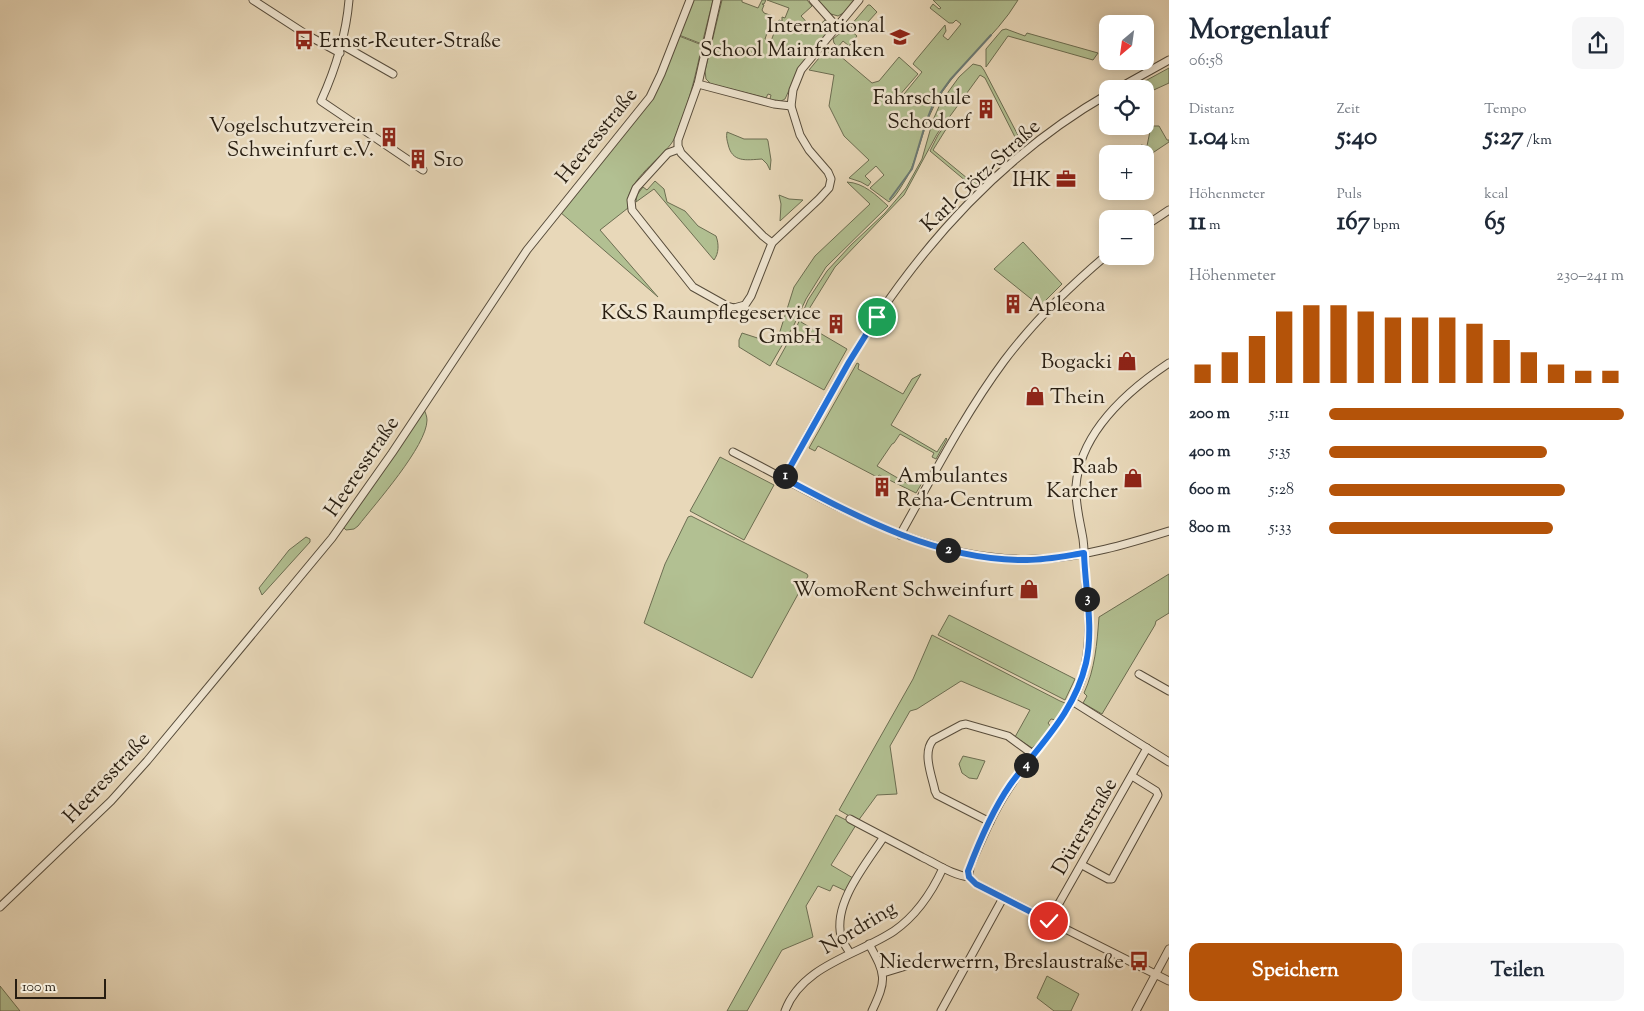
<!DOCTYPE html>
<html lang="de">
<head>
<meta charset="utf-8">
<style>
  :root { --surface:#fff; --page:#f6f6f7; --text:#1f2937; --muted:#747a83; --accent:#b45309 }
  body { margin:0; font-family:"Sorts Mill Goudy",serif; background:var(--page); color:var(--text); height:100vh; display:flex; flex-direction:column; font-size:19px; white-space:nowrap }
  * { box-sizing:border-box; margin:0 }
  p { font-size:16px; color:var(--muted) }
  .icon { flex:none; width:28px; height:28px; fill:none; stroke:currentColor; stroke-width:2; stroke-linecap:round; stroke-linejoin:round }
  .map { position:relative; flex:1; overflow:hidden }
  .sheet { display:flex; flex-direction:column; background:var(--surface); width:475px }
  .sheet>* { flex:none }
  .needle { width:32px; rotate:209deg }
  .buttons { position:absolute; left:1099px; top:15px; display:grid; gap:10px }
  .buttons a { display:grid; place-items:center; width:55px; height:55px; border-radius:10px; background:var(--surface); box-shadow:0 2px 12px #0003; font-size:25px }
  .scale { position:absolute; left:15px; bottom:12px; width:91px; box-sizing:border-box; padding-left:5px; border:2px solid #271d11; border-top:0; font-size:14px; line-height:18px; white-space:nowrap; color:#271d11; -webkit-text-stroke:4px #f0e6d2; paint-order:stroke }
  .pin { position:absolute; display:grid; place-items:center; width:42px; height:42px; color:#fff; margin:-21px; border:2px solid #fff; border-radius:50%; box-shadow:0 1px 5px #0007 }
  .km { position:absolute; width:25px; height:25px; margin:-12px; border-radius:50%; background:#222; color:#fff; font-size:14px; line-height:25px; text-align:center }
  .round { display:grid; place-items:center; flex:none; width:52px; height:52px; border-radius:10px; background:var(--page) }
  .headline { display:flex; align-items:center; justify-content:space-between; height:85px; padding:0 20px }
  h1 { font-size:28px; font-weight:800; line-height:38px }
  .metrics { display:grid; grid-template-columns:repeat(3,1fr); gap:8px; height:85px; padding:5px 20px }
  .metrics div { display:grid; align-content:center }
  .metrics b { font-size:25px; font-weight:800 }
  .metrics small { font-size:14px; font-weight:400 }
  .metrics p { font-size:14px }
  .chart { height:140px; padding:10px 20px }
  .chart p { display:flex; justify-content:space-between }
  .chart svg { width:100%; height:90px; margin-top:5px; stroke:var(--accent); stroke-width:6 }
  .action { display:flex; gap:10px; margin-top:auto; padding:10px 20px }
  .action a { flex:1; height:58px; border-radius:10px; background:var(--accent); color:#fff; font-size:20px; font-weight:800; line-height:58px; text-align:center }
  .action a+a { background:var(--page); color:var(--text) }
  ul { padding:0 20px; list-style:none; font-size:16px }
  li { display:grid; grid-template-columns:80px 60px 1fr; align-items:center; height:38px }
  li i { height:12px; border-radius:6px; background:var(--accent) }
  main { display:flex; flex:1; min-height:0 }
  .map>svg:first-child { display:block }
  .green { fill:#b2c092; stroke:#6c6e52 }
  .lines { fill:none; stroke-linecap:round; stroke-linejoin:round }
  .stream { stroke:#6b7a75; stroke-width:2 }
  .minor-casing { stroke:#574c3b; stroke-width:9 }
  .minor { stroke:#f0e6d2; stroke-width:7 }
  .route-casing { stroke:#fff; stroke-width:10 }
  .route { stroke:#1a73e8; stroke-width:6 }
  .labels { text-anchor:middle; stroke-width:5; stroke-linejoin:round; paint-order:stroke }
  .poi-label { font-size:21px; fill:#271d11; stroke:#f0e6d2; text-anchor:end }
  .street-label { font-size:21px; fill:#271d11; stroke:#f0e6d2 }
</style>
</head>
<body>
<main>
<div class="map">
<svg width="1169" height="1011" viewBox="0 0 1169 1011">
  <rect width="100%" height="100%" fill="#e8d8b9"/>
  <filter id="stains"><feTurbulence type="fractalNoise" baseFrequency=".004" numOctaves="4"/><feColorMatrix values="0 0 0 0 .2 0 0 0 0 .09 0 0 0 0 .02 0 0 0 .5 -.17"/></filter>
  <radialGradient id="worn" r=".72"><stop offset=".6" stop-color="#630" stop-opacity="0"/><stop offset="1" stop-color="#630" stop-opacity=".3"/></radialGradient>
  <g class="green">
    <polygon points="692,0 713,0 702,44 679,35"/>
    <polygon points="722,0 742,0 742,2 758,8 762,0 766,0 764,4 762,4 764,5 762,10 764,13 773,16 765,39 771,41 779,20 782,21 782,17 785,18 789,8 767,0 807,0 812,6 801,16 814,30 825,20 829,25 828,32 799,68 785,99 779,102 770,99 771,95 768,94 766,98 711,84 706,79 705,71"/>
    <polygon points="817,0 854,0 845,12 838,16 831,14"/>
    <path d="M 933,0 L 1018,0 C 995,39 955,65 934,106 C 920,133 919,161 901,187 C 898,192 894,198 889,202 L 870,188 L 884,175 L 876,166 L 865,176 L 871,182 L 868,186 L 861,182 L 849,178 L 869,160 L 844,136 L 829,106 L 834,75 L 809,70 L 829,46 L 831,50 L 829,54 L 833,57 L 835,55 L 839,55 L 872,83 L 879,81 L 899,57 L 918,74 L 898,97 L 900,99 L 922,72 L 913,64 L 915,61 L 945,25 L 946,31 L 943,36 L 948,40 L 961,24 L 956,20 L 953,23 L 949,23 L 930,8 L 933,4 L 939,9 L 941,8 Z"/>
    <polygon points="868,5 870,5 877,12 858,33 851,27 851,25"/>
    <polygon points="845,29 849,29 857,36 849,46 843,41 838,47 834,43 833,39"/>
    <polygon points="1006,29 1025,36 1027,33 1098,53 1093,60 1008,36 986,67 986,49 1002,30"/>
    <path d="M 679,36 L 702,45 C 696,73 690,100 679,126 C 677,132 675,139 671,144 C 657,162 624,183 628,208 L 600,230 L 658,297 L 560,212 L 644,109 Z"/>
    <polygon points="973,64 981,66 984,70 1022,143 1014,146 1018,143 985,78 980,75 937,134 904,195 835,267 801,322 847,349 824,390 776,364 797,326 808,300 827,271 851,245 885,213 906,188 922,159 933,120 941,102 959,77"/>
    <polygon points="1169,68 1169,83 1145,94 1145,89 1139,89 1136,86"/>
    <polygon points="946,124 948,126 933,150 973,183 998,159 999,160 998,164 973,187 930,151 938,135"/>
    <polygon points="1151,126 1159,126 1167,140 1169,140 1169,142 1145,158 1145,154 1143,154 1145,150 1140,147 1141,145 1147,146"/>
    <path d="M 727,132 L 744,139 L 767,139 L 768,141 L 771,160 L 770,170 L 767,164 L 762,159 C 746,160 732,163 728,144 C 727,140 726,137 727,132 Z"/>
    <path d="M 655,181 L 664,189 L 667,202 L 685,211 L 698,226 L 716,236 C 719,244 719,253 714,260 L 654,189 L 636,202 L 637,195 L 643,187 L 647,190 Z"/>
    <path d="M 847,182 C 864,183 876,195 888,206 L 826,267 L 806,299 L 794,325 L 770,366 L 739,347 L 739,340 L 742,333 L 776,344 L 794,287 L 815,256 L 870,204 Z"/>
    <polygon points="779,195 789,199 803,200 780,221 781,204"/>
    <polygon points="1023,242 1062,284 1040,306 994,269"/>
    <polygon points="857,363 859,364 858,369 903,394 912,379 921,374 891,425 937,452 946,438 947,439 936,459 932,457 934,453 900,434 894,443 892,444 877,466 908,484 911,480 915,479 914,482 916,484 918,481 922,483 916,493 879,475 877,477 818,446 815,451 809,448"/>
    <path d="M 424,409 C 425,412 427,416 427,420 C 427,446 375,504 358,526 L 354,529 L 346,530 L 343,527 Z"/>
    <polygon points="720,457 774,485 744,540 690,511"/>
    <polygon points="691,516 807,574 808,576 752,678 644,623 665,564 688,517"/>
    <polygon points="306,537 310,539 310,542 262,595 259,588 289,550"/>
    <path d="M 1169,574 L 1169,613 L 1156,621 L 1155,625 L 1102,714 L 1083,703 L 1087,696 L 1084,693 C 1095,669 1097,644 1099,617 Z"/>
    <polygon points="949,615 1075,679 1065,700 938,635"/>
    <polygon points="932,635 1060,701 1065,703 1065,706 1056,720 1051,719 1048,723 1051,727 1042,739 1032,748 1015,737 1030,710 961,681 917,709 910,711 890,746 897,794 877,795 858,821 839,810 913,679"/>
    <polygon points="963,756 985,761 977,779 969,778 962,773 959,764"/>
    <polygon points="836,815 856,825 831,865 853,878 846,891 833,885 830,891 818,886 806,906 813,937 782,950 747,1011 727,1011"/>
    <polygon points="1047,976 1079,994 1071,1011 1054,1011 1037,998"/>
    <polygon points="0,986 20,1011 0,1011"/>
  </g>
  <g class="lines">
    <polyline class="stream" points="890,199 912,169 926,122 934,102 950,80 991,35"/>
    <defs>
      <g id="minor">
        <polyline points="253,0 307,35 340,53"/>
        <path d="M 349,0 C 346,36 336,68 321,101 L 423,170"/>
        <polyline points="717,0 698,84 678,140 678,146 681,153 763,236 772,243"/>
        <polyline points="813,0 837,27"/>
        <polyline points="342,45 393,74"/>
        <polyline points="698,84 774,104 791,106"/>
        <polyline points="1117,89 1169,60"/>
        <polyline points="679,149 668,153 636,188 631,200 632,210 693,287 727,306 734,308 745,305 751,296 772,243 819,199 829,188 831,179 828,172 809,150 800,135 791,106 793,90 801,70 859,0"/>
        <polyline points="1145,226 1169,210"/>
        <path d="M 733,452 C 829,501 927,565 1040,559 C 1084,557 1127,544 1169,531"/>
        <path d="M 784,478 C 814,424 843,369 877,317 C 937,228 1014,148 1108,94"/>
        <path d="M 900,535 C 933,476 964,415 1004,361 C 1034,321 1070,286 1108,254"/>
        <polyline points="1139,674 1169,691"/>
        <polyline points="1072,701 1169,762"/>
        <path d="M 850,819 C 874,832 898,844 922,857 C 937,864 952,875 969,877 L 976,884 L 1169,981"/>
        <path d="M 990,822 L 937,795 L 935,791 C 932,776 922,753 933,740 L 961,725 L 966,724 L 1008,736 L 1034,755"/>
        <polyline points="1082,865 1108,879 1112,879 1114,875 1158,795 1156,791 1132,776"/>
        <path d="M 969,877 L 970,866 C 982,839 993,812 1009,788 C 1033,750 1067,722 1082,678 C 1091,648 1090,618 1086,588 C 1085,572 1085,555 1083,539 C 1080,521 1075,504 1076,486 C 1080,433 1127,391 1169,363"/>
        <polyline points="0,907 111,801 147,761 332,538 392,453 527,250 650,97 661,74 690,0"/>
        <polyline points="1049,921 1147,748"/>
        <path d="M 869,944 C 886,975 887,979 872,1011"/>
        <path d="M 850,953 C 847,948 842,942 841,936 C 833,903 866,864 883,838"/>
        <polyline points="883,973 906,966"/>
        <path d="M 785,1011 C 802,965 858,955 894,931 C 917,915 932,892 943,868"/>
        <polyline points="941,1011 1003,898"/>
        <polyline points="1136,1011 1169,949"/>
      </g>
    </defs>
    <use href="#minor" class="minor-casing"/>
    <use href="#minor" class="minor"/>
  </g>
  <g class="lines">
    <defs>
      <path id="route" d="M 877,317 L 849,362 L 784,478 C 859,518 939,561 1027,560 C 1046,560 1065,556 1084,553 C 1085,589 1094,627 1086,663 C 1074,714 1039,745 1010,785 C 992,811 979,842 968,871 L 969,877 L 976,884 L 1049,921"/>
    </defs>
    <use href="#route" class="route-casing"/>
    <use href="#route" class="route"/>
  </g>
  <defs>
    <symbol id="school-bare" viewBox="-9 -9 18 18"><path d="M0-5L7-2L0 1L-7-2ZM-4 1L0 2.5L4 1V4Q0 6-4 4Z" fill="#8f2418" stroke="#f0e6d2" stroke-width="2.5" paint-order="stroke"/></symbol>
    <symbol id="bus-bare" viewBox="-9 -9 18 18"><path d="M-5-6H5V4H4V6H2V4H-2V6H-4V4H-5ZM-3.5-4V0h7V-4ZM-3.5 1.2v1.5H-2V1.2ZM2 1.2v1.5H3.5V1.2Z" fill="#8f2418" stroke="#f0e6d2" stroke-width="2.5" paint-order="stroke"/></symbol>
    <symbol id="building-bare" viewBox="-9 -9 18 18"><path d="M-4-6H4V6H1V3H-1V6H-4ZM-2.5-4.3h1.7v1.8h-1.7ZM.8-4.3h1.7v1.8H.8ZM-2.5-1h1.7V.8h-1.7ZM.8-1h1.7V.8H.8Z" fill="#8f2418" stroke="#f0e6d2" stroke-width="2.5" paint-order="stroke"/></symbol>
    <symbol id="office-bare" viewBox="-9 -9 18 18"><path d="M-6-3h4V-5.5h4V-3h4V5H-6ZM-1-4.5V-3h2v-1.5ZM-6 0V1H6V0Z" fill="#8f2418" stroke="#f0e6d2" stroke-width="2.5" paint-order="stroke"/></symbol>
    <symbol id="shop-bare" viewBox="-9 -9 18 18"><path d="M-5-2.5h2.3a2.7 3.5 0 0 1 5.4 0H5L5.5 6h-11ZM-1.5-2.5h3a1.5 2.3 0 0 0-3 0Z" fill="#8f2418" stroke="#f0e6d2" stroke-width="2.5" paint-order="stroke"/></symbol>
  </defs>
  <g fill-rule="evenodd">
    <use href="#school-bare" x="886" y="23" width="28" height="28"/>
    <use href="#bus-bare" x="290" y="26" width="28" height="28"/>
    <use href="#building-bare" x="972" y="95" width="28" height="28"/>
    <use href="#building-bare" x="375" y="123" width="28" height="28"/>
    <use href="#building-bare" x="404" y="145" width="28" height="28"/>
    <use href="#office-bare" x="1052" y="165" width="28" height="28"/>
    <use href="#building-bare" x="999" y="290" width="28" height="28"/>
    <use href="#building-bare" x="822" y="310" width="28" height="28"/>
    <use href="#shop-bare" x="1113" y="347" width="28" height="28"/>
    <use href="#shop-bare" x="1021" y="382" width="28" height="28"/>
    <use href="#shop-bare" x="1119" y="464" width="28" height="28"/>
    <use href="#building-bare" x="868" y="473" width="28" height="28"/>
    <use href="#shop-bare" x="1015" y="575" width="28" height="28"/>
    <use href="#bus-bare" x="1125" y="947" width="28" height="28"/>
  </g>
  <g class="labels">
    <g class="poi-label">
      <text x="885" y="32">International<tspan x="885" dy="24">School Mainfranken</tspan></text>
      <text x="319" y="47" text-anchor="start">Ernst-Reuter-Straße</text>
      <text x="971" y="104">Fahrschule<tspan x="971" dy="24">Schodorf</tspan></text>
      <text x="374" y="132">Vogelschutzverein<tspan x="374" dy="24">Schweinfurt e.V.</tspan></text>
      <text x="433" y="166" text-anchor="start">S10</text>
      <text x="1051" y="186">IHK</text>
      <text x="1028" y="311" text-anchor="start">Apleona</text>
      <text x="821" y="319">K&amp;S Raumpflegeservice<tspan x="821" dy="24">GmbH</tspan></text>
      <text x="1112" y="368">Bogacki</text>
      <text x="1050" y="403" text-anchor="start">Thein</text>
      <text x="1118" y="473">Raab<tspan x="1118" dy="24">Karcher</tspan></text>
      <text x="897" y="482" text-anchor="start">Ambulantes<tspan x="897" dy="24">Reha-Centrum</tspan></text>
      <text x="1014" y="596">WomoRent Schweinfurt</text>
      <text x="1124" y="968">Niederwerrn, Breslaustraße</text>
    </g>
    <g class="street-label">
      <text transform="translate(596 135) rotate(-51)" y="7">Heeresstraße</text>
      <text transform="translate(980 175) rotate(-43)" y="7">Karl-Götz-Straße</text>
      <text transform="translate(361 466) rotate(-56)" y="7">Heeresstraße</text>
      <text transform="translate(106 777) rotate(-47)" y="7">Heeresstraße</text>
      <text transform="translate(1084 826) rotate(-60)" y="7">Dürerstraße</text>
      <text transform="translate(858 927) rotate(-31)" y="7">Nordring</text>
    </g>
  </g>
  <rect width="100%" height="100%" filter="url(#stains)"/>
  <rect width="100%" height="100%" fill="url(#worn)"/>
</svg>
<div class="buttons">
<a><svg class="needle" viewBox="-14 -14 28 28"><path d="M0-13l5 13h-10z" fill="#e53935"/><path d="M0 13l5-13h-10z" fill="#747a83"/></svg></a>
<a><svg class="icon" aria-label="locate" viewBox="0 0 24 24"><circle cx="12" cy="12" r="6"/><path d="M12 2v4M12 18v4M2 12h4M18 12h4"/></svg></a>
<a>+</a>
<a>−</a>
</div>
<div class="scale">100 m</div>
<div class="pin" style="left:877px;top:317px;background:#1e9e55"><svg class="icon" aria-label="arrive" viewBox="0 0 24 24"><path d="M6 21V4h12l-3 4 3 4H6"/></svg></div>
<div class="pin" style="left:1049px;top:921px;background:#d93025"><svg class="icon" aria-label="check" viewBox="0 0 24 24"><path d="M5 12l5 5 9-10"/></svg></div>
<b class="km" style="left:785px;top:476px">1</b>
<b class="km" style="left:948px;top:550px">2</b>
<b class="km" style="left:1087px;top:599px">3</b>
<b class="km" style="left:1026px;top:765px">4</b>
</div>
<section class="sheet">
<div class="headline"><div><h1>Morgenlauf</h1><p>06:58</p></div><a class="round"><svg class="icon" aria-label="share" viewBox="0 0 24 24"><path d="M12 15V3M7 8l5-5 5 5M5 13v7h14v-7"/></svg></a></div>
<div class="metrics">
<div><p>Distanz</p><b>1.04<small> km</small></b></div>
<div><p>Zeit</p><b>5:40</b></div>
<div><p>Tempo</p><b>5:27<small> /km</small></b></div>
</div>
<div class="metrics">
<div><p>Höhenmeter</p><b>11<small> m</small></b></div>
<div><p>Puls</p><b>167<small> bpm</small></b></div>
<div><p>kcal</p><b>65</b></div>
</div>
<div class="chart"><p><span>Höhenmeter</span>230–241 m</p>
<svg viewBox="0 0 160 44" preserveAspectRatio="none"><path d="M5 44V35M15 44V29M25 44V21M35 44V9M45 44V6M55 44V6M65 44V9M75 44V12M85 44V12M95 44V12M105 44V15M115 44V23M125 44V29M135 44V35M145 44V38M155 44V38"/></svg>
</div>
<ul>
<li><b>200 m</b>5:11<i style="width:100%"></i></li>
<li><b>400 m</b>5:35<i style="width:74%"></i></li>
<li><b>600 m</b>5:28<i style="width:80%"></i></li>
<li><b>800 m</b>5:33<i style="width:76%"></i></li>
</ul>
<div class="action"><a>Speichern</a><a>Teilen</a></div>
</section>
</main>
</body>
</html>
